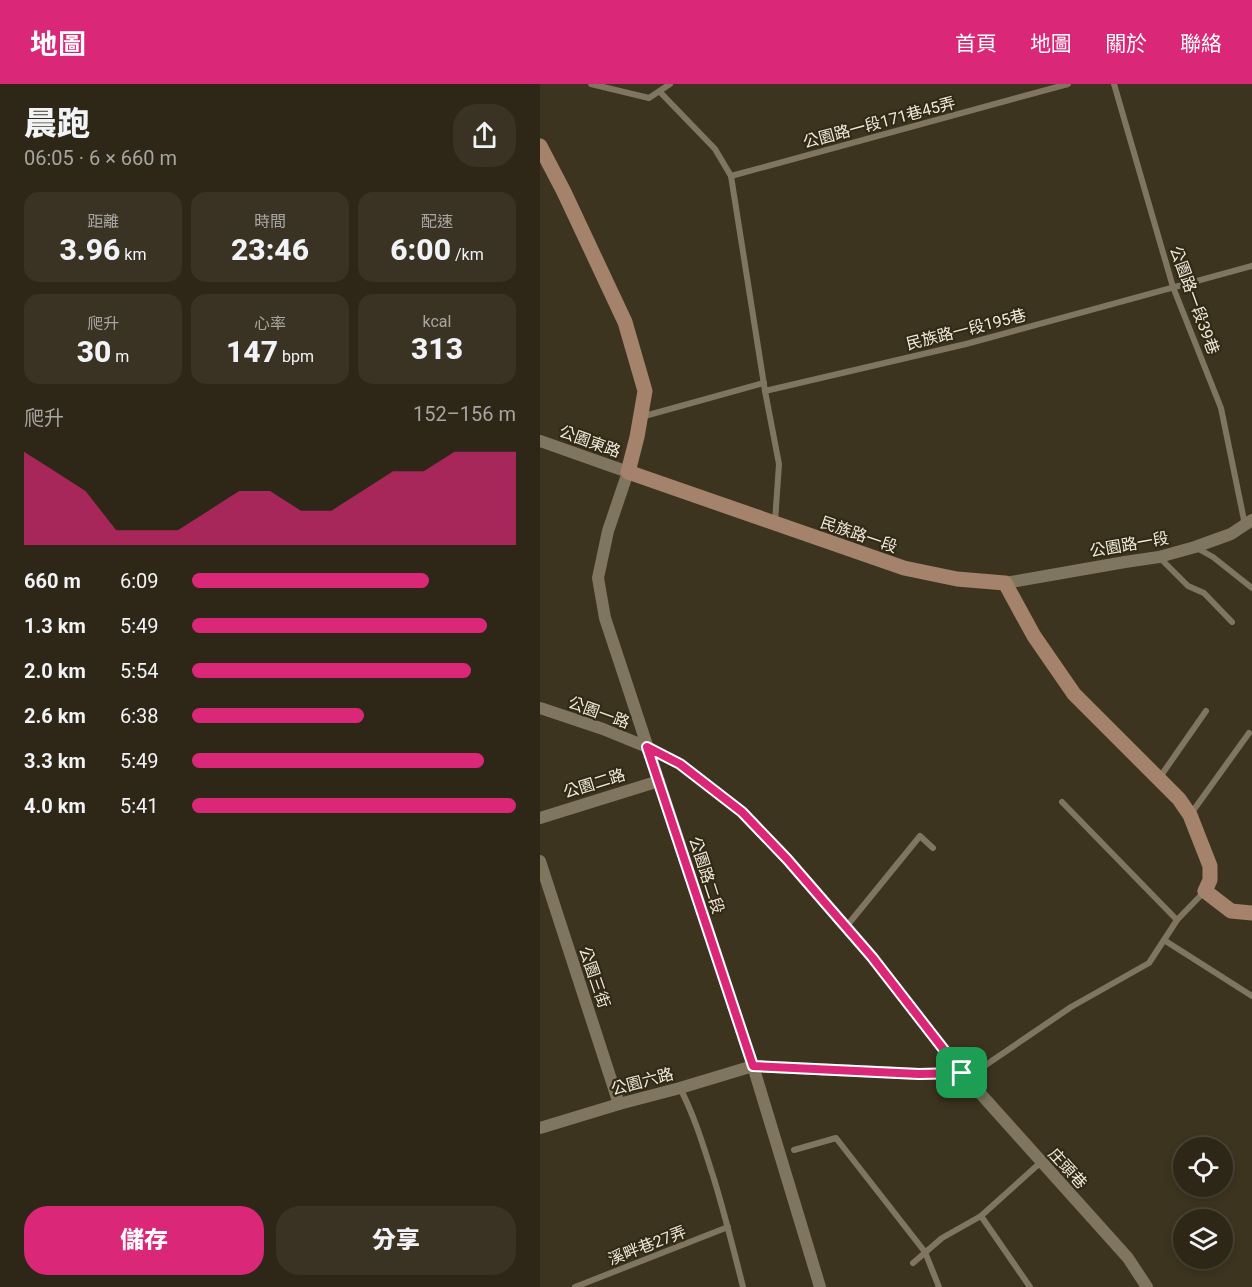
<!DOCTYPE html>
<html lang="zh-TW">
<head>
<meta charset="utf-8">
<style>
  :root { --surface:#2e2717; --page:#3a3324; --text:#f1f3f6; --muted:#a7a5a1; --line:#494436; --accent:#db2777 }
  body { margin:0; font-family:Roboto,"Noto Sans TC",sans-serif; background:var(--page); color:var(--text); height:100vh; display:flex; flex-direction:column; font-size:22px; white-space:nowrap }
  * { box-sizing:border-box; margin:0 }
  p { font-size:20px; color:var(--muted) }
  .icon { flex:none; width:33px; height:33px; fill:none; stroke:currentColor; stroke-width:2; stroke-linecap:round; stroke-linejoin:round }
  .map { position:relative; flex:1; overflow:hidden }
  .drawer { display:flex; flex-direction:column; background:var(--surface); width:540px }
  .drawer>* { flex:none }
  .tools { position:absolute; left:633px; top:1053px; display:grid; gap:12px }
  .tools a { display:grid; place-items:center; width:60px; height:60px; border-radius:50%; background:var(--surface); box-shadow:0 3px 9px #0003,0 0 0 2px var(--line); font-size:30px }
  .pin { position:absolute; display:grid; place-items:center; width:51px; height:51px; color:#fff; margin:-26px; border-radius:12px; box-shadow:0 3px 9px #0006 }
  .round { display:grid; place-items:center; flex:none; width:63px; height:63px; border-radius:24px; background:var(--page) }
  .overview { display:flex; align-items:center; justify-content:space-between; height:102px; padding:0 24px }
  h1 { font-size:33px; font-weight:800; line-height:45px }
  .metrics { display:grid; grid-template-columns:repeat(3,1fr); gap:9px; height:102px; padding:6px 24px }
  .metrics div { display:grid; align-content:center; border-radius:15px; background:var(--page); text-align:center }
  .metrics b { font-size:30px; font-weight:800 }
  .metrics small { font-size:16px; font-weight:400 }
  .metrics p { font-size:16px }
  .chart { height:168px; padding:12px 24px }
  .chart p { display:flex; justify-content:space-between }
  .chart svg { width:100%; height:108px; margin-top:6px; fill:var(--accent); opacity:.7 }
  .button { display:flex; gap:12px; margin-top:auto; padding:12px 24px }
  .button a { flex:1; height:69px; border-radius:24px; background:var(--accent); color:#fff; font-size:24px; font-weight:800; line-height:69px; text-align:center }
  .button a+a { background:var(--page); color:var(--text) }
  ul { padding:0 24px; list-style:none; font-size:20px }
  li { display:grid; grid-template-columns:96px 72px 1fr; align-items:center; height:45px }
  li i { height:15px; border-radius:8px; background:var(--accent) }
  header { display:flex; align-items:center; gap:36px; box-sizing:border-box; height:84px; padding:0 30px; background:var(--accent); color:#fff }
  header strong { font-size:28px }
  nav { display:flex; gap:33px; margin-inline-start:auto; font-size:21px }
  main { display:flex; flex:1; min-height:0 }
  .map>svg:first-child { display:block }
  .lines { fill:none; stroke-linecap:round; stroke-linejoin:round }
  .lane { stroke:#80765f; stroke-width:6 }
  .street { stroke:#80765f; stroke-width:12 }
  .secondary { stroke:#a4826b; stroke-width:15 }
  .route-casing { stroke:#fff; stroke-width:12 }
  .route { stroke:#db2777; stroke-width:8 }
  .labels { text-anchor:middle; stroke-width:4.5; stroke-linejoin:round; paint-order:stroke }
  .street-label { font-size:16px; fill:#efeadd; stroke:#332a15 }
</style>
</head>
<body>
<header>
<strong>地圖</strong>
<nav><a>首頁</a><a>地圖</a><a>關於</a><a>聯絡</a></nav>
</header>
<main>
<section class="drawer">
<div class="overview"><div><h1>晨跑</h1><p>06:05 · 6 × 660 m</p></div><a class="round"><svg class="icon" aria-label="share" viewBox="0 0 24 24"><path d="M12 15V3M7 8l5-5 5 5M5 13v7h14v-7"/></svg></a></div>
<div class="metrics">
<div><p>距離</p><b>3.96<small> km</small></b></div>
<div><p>時間</p><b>23:46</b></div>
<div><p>配速</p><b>6:00<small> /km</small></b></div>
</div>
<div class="metrics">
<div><p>爬升</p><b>30<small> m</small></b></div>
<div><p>心率</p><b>147<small> bpm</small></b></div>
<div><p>kcal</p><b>313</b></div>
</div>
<div class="chart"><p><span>爬升</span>152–156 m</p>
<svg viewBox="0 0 160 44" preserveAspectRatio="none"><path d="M0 44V6L10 14L20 22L30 38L40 38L50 38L60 30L70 22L80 22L90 30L100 30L110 22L120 14L130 14L140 6L150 6L160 6V44z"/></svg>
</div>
<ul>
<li><b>660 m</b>6:09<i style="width:73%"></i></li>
<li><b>1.3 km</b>5:49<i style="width:91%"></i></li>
<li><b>2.0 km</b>5:54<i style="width:86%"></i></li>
<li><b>2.6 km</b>6:38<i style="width:53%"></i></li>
<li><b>3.3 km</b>5:49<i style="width:90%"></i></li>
<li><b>4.0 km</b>5:41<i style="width:100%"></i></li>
</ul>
<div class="button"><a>儲存</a><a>分享</a></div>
</section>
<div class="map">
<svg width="712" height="1203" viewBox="0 0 712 1203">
  <rect width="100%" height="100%" fill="#3d341f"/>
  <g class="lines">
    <g class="lane">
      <polyline points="51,0 109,14 130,0"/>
      <polyline points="574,0 633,203 681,324 705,441"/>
      <polyline points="120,8 175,65 191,92 225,307 239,380 235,438"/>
      <polyline points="191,92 528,0"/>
      <polyline points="225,307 426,260 712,182"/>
      <polyline points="101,333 224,299"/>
      <polyline points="655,463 673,473 712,504"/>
      <polyline points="620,474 648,502 664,509 692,538"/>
      <polyline points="110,665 139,680 202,727 247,775 332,873 422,989 437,987 531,923 609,879 637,836 665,807"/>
      <polyline points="620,693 666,627"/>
      <polyline points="522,718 637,836"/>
      <polyline points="650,731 709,649"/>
      <polyline points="306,843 380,752 393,764"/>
      <polyline points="624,856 712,912"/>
      <path d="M 140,1004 C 155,1033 164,1064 174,1095 C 185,1131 194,1167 203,1203"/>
      <polyline points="254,1066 296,1054 385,1168 399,1203"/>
      <polyline points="441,1132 490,1203"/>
      <polyline points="373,1179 402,1154 441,1132 501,1078"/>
      <polyline points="35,1203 188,1143"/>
    </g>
    <g class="street">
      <polyline points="0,357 88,388 68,447 58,494 65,534 213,982 280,1203"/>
      <polyline points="465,499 585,478 619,473 655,463 691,450 712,436"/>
      <polyline points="0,624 63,645 107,663"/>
      <polyline points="0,734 119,697"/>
      <polyline points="0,777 79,1020"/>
      <polyline points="0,1044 79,1020 140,1004 213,982 379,990 422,989 588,1174 607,1203"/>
    </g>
    <polyline class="secondary" points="0,62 24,108 85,238 105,307 97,353 88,388 364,484 417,495 465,499 494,552 534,610 639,715 650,731 670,782 670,796 665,807 691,827 712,829"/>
  </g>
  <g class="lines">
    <defs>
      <polygon id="route" points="107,663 140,680 202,728 247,775 332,873 422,989 379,990 213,982"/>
    </defs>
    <use href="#route" class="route-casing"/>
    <use href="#route" class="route"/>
  </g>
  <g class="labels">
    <g class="street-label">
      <text transform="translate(339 38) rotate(-15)" y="6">公園路一段171巷45弄</text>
      <text transform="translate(655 216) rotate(70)" y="6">公園路一段39巷</text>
      <text transform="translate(426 245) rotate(-14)" y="6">民族路一段195巷</text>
      <text transform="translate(50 357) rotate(20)" y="6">公園東路</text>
      <text transform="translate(319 450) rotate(19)" y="6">民族路一段</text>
      <text transform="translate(589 460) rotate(-10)" y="6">公園路一段</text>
      <text transform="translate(59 628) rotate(20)" y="6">公園一路</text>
      <text transform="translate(54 699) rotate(-17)" y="6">公園二路</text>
      <text transform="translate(167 791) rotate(72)" y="6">公園路二段</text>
      <text transform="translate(55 893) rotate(71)" y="6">公園三街</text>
      <text transform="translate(102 997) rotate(-15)" y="6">公園六路</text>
      <text transform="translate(528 1084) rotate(48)" y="6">庄頭巷</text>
      <text transform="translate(107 1161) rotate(-21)" y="6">溪畔巷27弄</text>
    </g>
  </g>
</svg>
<div class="tools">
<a><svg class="icon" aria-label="locate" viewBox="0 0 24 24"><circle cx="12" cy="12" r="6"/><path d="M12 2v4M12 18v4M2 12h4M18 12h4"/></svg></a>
<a><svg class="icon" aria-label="layers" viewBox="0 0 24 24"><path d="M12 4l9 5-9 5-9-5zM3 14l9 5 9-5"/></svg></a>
</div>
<div class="pin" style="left:422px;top:989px;background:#1e9e55"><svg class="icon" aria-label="arrive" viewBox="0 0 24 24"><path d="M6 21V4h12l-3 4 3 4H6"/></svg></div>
</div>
</main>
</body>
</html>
